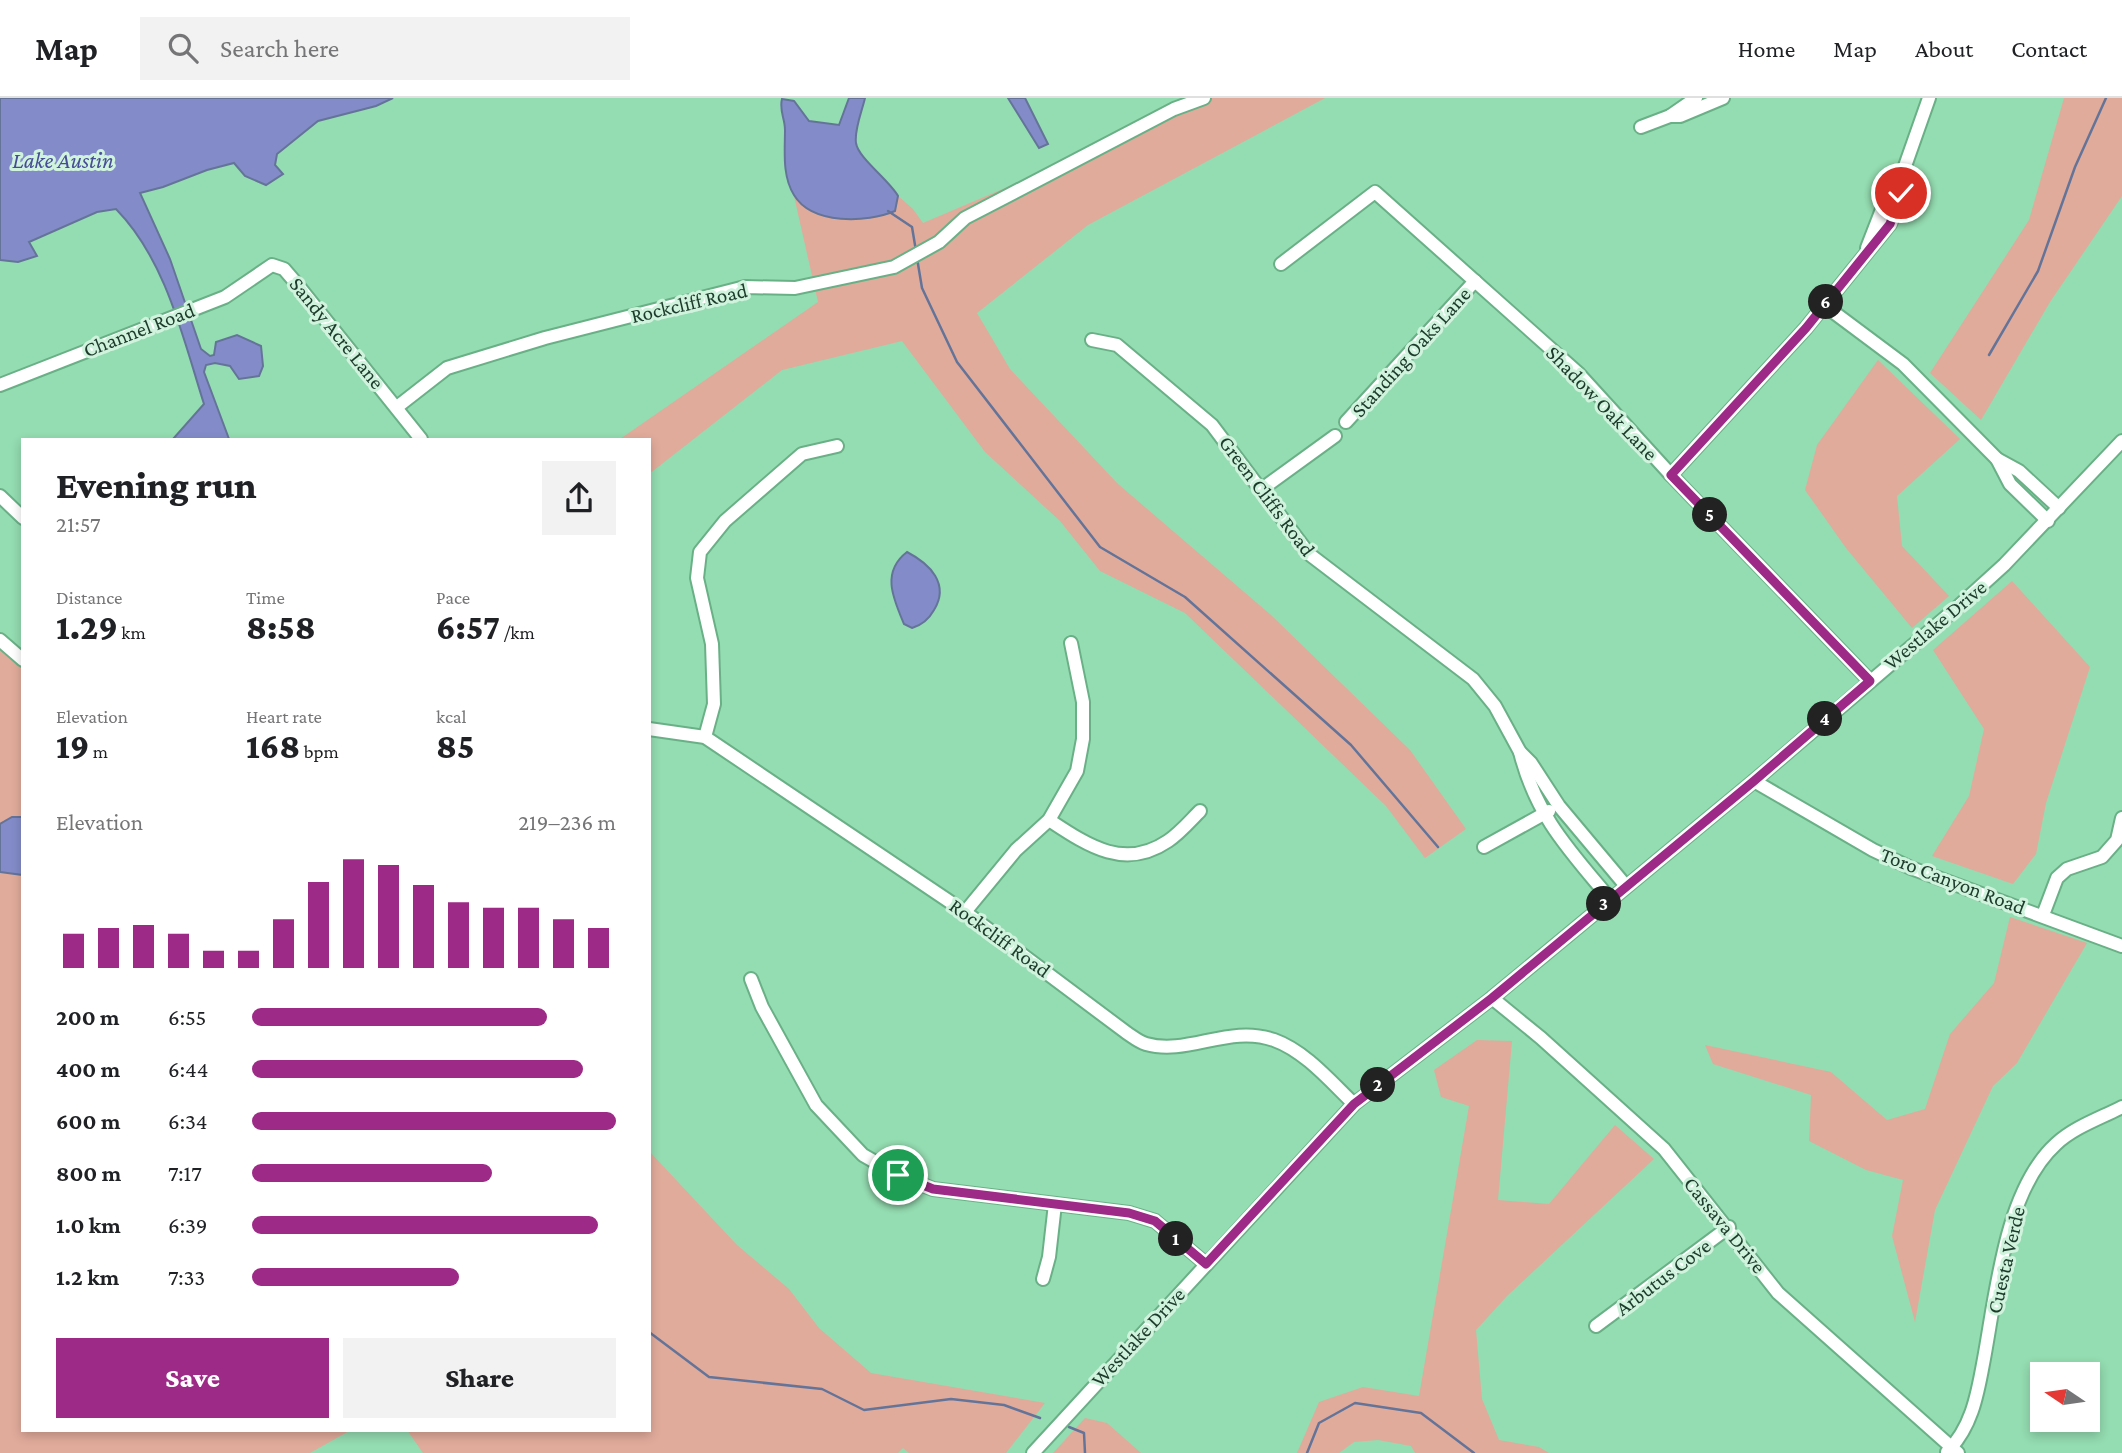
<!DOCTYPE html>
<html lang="en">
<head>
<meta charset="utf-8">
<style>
  :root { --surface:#fff; --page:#f2f2f2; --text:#202124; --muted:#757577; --line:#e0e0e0; --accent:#9d2a86 }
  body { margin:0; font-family:"Crimson Pro",serif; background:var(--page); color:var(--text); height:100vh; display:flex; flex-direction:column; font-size:26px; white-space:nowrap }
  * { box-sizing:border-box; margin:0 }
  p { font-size:23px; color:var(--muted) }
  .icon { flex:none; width:38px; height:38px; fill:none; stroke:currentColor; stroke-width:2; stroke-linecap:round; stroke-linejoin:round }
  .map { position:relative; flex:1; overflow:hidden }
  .panel { position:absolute; left:21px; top:340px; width:630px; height:994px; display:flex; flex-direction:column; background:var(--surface); border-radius:0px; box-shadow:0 4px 10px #0003 }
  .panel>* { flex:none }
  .needle { width:46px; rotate:283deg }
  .fabs { position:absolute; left:2030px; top:1264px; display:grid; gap:14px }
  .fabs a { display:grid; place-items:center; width:70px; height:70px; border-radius:0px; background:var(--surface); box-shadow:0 4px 10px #0003; font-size:35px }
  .pin { position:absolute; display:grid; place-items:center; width:60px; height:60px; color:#fff; margin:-30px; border:4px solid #fff; border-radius:50%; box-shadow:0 2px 7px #0007 }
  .km { position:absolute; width:35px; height:35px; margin:-18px; border-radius:50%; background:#222; color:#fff; font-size:19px; line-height:35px; text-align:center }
  .round { display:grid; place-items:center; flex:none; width:74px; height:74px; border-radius:0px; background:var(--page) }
  .overview { display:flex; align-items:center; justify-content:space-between; height:119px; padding:0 35px }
  h1 { font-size:38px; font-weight:800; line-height:52px }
  .stats { display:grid; grid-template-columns:repeat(3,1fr); gap:10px; height:119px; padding:7px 35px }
  .stats div { display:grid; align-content:center }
  .stats b { font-size:35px; font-weight:800 }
  .stats small { font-size:19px; font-weight:400 }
  .stats p { font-size:19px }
  .chart { height:196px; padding:14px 35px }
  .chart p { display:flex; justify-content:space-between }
  .chart svg { width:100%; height:126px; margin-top:7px; stroke:var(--accent); stroke-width:6 }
  .cta { display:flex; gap:14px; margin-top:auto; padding:14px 35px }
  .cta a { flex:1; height:80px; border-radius:0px; background:var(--accent); color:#fff; font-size:28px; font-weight:800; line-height:80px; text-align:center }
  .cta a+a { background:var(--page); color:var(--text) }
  ul { padding:0 35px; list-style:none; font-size:23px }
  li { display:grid; grid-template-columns:112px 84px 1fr; align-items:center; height:52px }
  li i { height:18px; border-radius:9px; background:var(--accent) }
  header { display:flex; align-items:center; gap:42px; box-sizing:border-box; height:98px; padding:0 35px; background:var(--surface); border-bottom:2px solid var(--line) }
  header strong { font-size:33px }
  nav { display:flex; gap:38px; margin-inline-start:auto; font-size:24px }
  .search { width:490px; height:63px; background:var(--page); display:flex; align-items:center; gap:18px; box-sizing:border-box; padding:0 24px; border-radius:0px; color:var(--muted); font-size:26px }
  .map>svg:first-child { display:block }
  .green { fill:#e1ab9b }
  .water { fill:#838cc8; stroke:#647499; stroke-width:2 }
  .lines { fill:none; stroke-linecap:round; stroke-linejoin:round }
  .stream { stroke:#647499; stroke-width:2.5 }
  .minor-casing { stroke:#6ab087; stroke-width:16 }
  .minor { stroke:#fff; stroke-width:12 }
  .route-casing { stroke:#fff; stroke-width:14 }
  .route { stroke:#9d2a86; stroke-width:9 }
  .labels { text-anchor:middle; stroke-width:6; stroke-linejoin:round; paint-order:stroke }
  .street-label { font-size:21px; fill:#1d3b2a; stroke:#d0f3dd }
  .water-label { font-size:23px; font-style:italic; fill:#474c97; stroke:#d0f3dd }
</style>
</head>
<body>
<header>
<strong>Map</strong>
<div class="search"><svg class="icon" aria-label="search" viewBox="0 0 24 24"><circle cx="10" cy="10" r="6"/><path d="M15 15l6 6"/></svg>Search here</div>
<nav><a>Home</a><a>Map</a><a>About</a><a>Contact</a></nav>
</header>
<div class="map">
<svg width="2122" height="1355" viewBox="0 0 2122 1355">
  <rect width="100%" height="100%" fill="#94dcb1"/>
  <g class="green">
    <path d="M 1190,0 L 1325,0 L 1088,127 L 977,215 L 1010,271 L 1118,386 L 1271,517 L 1410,652 L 1466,731 L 1425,760 L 1386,708 L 1185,515 L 1100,473 L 1060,423 L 985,354 L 902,243 L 782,272 L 649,376 L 649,341 L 620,341 L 818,204 L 794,98 C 825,121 858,128 895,113 L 898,98 L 913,111 L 923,125 L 1059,67 Z"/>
    <polygon points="2064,0 2122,0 2122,98 2050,204 1981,322 1930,275 2029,122"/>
    <polygon points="1878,262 1960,341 1897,398 1902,448 1949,498 1912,530 1846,450 1805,392 1817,347"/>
    <polygon points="2012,483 2090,569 2046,705 2036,756 2013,786 1932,758 1969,698 1984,631 1933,552"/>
    <polygon points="0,549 23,570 23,1332 351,1332 310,1355 0,1355"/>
    <polygon points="2010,819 2087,845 2017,965 1993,988 1935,1112 1915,1224 1892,1138 1903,1082 1866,1072 1809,1043 1811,997 1713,966 1705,947 1831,974 1887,1022 1925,1011 1950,936 1994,885"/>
    <polygon points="1477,942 1512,943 1498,1102 1549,1106 1615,1027 1654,1061 1507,1198 1476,1232 1482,1301 1499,1342 1539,1349 1549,1355 1415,1355 1411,1348 1378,1342 1354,1344 1339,1355 1297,1355 1319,1304 1363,1289 1419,1298 1469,1008 1441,999 1434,972"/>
    <polygon points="649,1053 737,1147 789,1191 819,1230 871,1275 1045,1305 1006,1355 909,1355 903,1350 898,1355 423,1355 407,1332 649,1332"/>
    <polygon points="1085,1320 1107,1325 1141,1355 1053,1355"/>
  </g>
  <g class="water">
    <path d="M 0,0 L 393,0 L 376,8 L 318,23 L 277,56 L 275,67 L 283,76 L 266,87 L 245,78 L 234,65 L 207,72 L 163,89 L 140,95 L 170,161 L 201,251 L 210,258 L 214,257 L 216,244 L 237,237 L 261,248 L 263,268 L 259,278 L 239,281 L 230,268 L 215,265 L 206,267 L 204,274 L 229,341 L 173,341 L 204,306 C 183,240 166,162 116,111 L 97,114 L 29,144 L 37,158 L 18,164 L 0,162 Z"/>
    <path d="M 849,0 L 865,0 C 862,13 854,32 856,45 C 858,60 889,82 898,98 L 895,113 C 867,125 812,127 794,97 C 782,78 785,53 785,32 C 785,20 779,13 782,1 L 794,3 L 809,23 L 839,27 Z"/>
    <polygon points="1008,0 1025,0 1048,46 1039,50"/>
    <path d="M 907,454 C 930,466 950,486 934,512 C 929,521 922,527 912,530 L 904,526 C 893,500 881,474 907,454 Z"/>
    <polygon points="12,719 23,719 23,777 0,774 0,726"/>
  </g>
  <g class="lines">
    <g class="stream">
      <polyline points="888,113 912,129 916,153"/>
      <polyline points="917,160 922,190 957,264 1100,449 1185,499 1351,647 1438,749"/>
      <polyline points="1989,257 2038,173 2075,69 2106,0"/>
      <polyline points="649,1234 709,1279 822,1291 864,1312 951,1301 1004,1307 1040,1320"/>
      <polyline points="1069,1329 1084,1335 1085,1355"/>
      <polyline points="1307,1355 1319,1325 1355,1305 1421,1315 1474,1355"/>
    </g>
    <defs>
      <g id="minor">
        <polyline points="1670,18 1680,18 1723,0"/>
        <polyline points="1641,29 1670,18 1696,0"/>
        <polyline points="1867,150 1888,96 1903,72"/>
        <polyline points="1281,166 1375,94 1578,275 1671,377 1870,583"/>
        <polyline points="1824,207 1903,266 1997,361 2019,373 2059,410"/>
        <polyline points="1092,242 1117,247 1212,327 1309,456 1473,581 1495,608 1520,654 1531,665 1559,708 1626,788"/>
        <polyline points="0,287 225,199 272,167 284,171 296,185 421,341"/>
        <polyline points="397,309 447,270 545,240 745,189 795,190 894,169 939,144 965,120 1174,11 1204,0"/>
        <polyline points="1346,324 1475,183"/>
        <polyline points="1997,361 2010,386 2048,423"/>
        <polyline points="1671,377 1806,230 1890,126 1901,95 1904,71 1929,0"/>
        <polyline points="1262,391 1335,338"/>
        <polyline points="0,398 23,420"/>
        <polyline points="0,542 23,562"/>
        <path d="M 649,631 L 705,639 L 965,814 L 1127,935 C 1133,939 1139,944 1146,946 C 1188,958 1229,926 1274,942 C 1305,953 1331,984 1354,1006"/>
        <polyline points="705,639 714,606 712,546 697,480 700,454 725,423 802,356 837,348"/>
        <path d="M 1520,654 C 1536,718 1569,752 1610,801"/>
        <polyline points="1754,683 1873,752 1911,770 2122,848"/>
        <path d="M 1049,722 C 1087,747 1124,773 1168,743 C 1180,735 1190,723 1200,713"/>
        <polyline points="1484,749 1549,713"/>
        <polyline points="965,814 1016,752 1049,722 1077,673 1083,641 1083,604 1071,545"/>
        <polyline points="2043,817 2057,780 2067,771 2102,759 2117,742 2122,720"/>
        <polyline points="751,881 762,909 816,1007 863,1057 898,1077 933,1091 1129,1115 1155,1123 1206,1166"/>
        <polyline points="1492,900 1541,940 1664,1051 1778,1195 1958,1355"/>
        <polyline points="1043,1181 1049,1159 1055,1106"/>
        <polyline points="1596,1228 1729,1129"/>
        <path d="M 1947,1354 C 1971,1330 1977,1299 1983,1266 C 1996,1199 2004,1093 2056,1046 C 2074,1029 2101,1020 2122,1009"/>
        <polyline points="1033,1355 1354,1006 1492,900 1754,683 1960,507 2004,467 2122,343"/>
      </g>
    </defs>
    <use href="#minor" class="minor-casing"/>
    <use href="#minor" class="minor"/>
  </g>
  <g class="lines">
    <defs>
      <polyline id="route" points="898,1077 933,1091 1129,1115 1155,1123 1206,1166 1354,1006 1492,900 1754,683 1870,583 1671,377 1806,230 1890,126 1901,95"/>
    </defs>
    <use href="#route" class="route-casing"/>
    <use href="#route" class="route"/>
  </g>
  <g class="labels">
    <g class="street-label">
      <text transform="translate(689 205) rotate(-13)" y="7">Rockcliff Road</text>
      <text transform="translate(139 232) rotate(-21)" y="7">Channel Road</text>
      <text transform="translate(337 235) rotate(51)" y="7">Sandy Acre Lane</text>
      <text transform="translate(1411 254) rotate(-48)" y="7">Standing Oaks Lane</text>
      <text transform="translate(1602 305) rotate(46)" y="7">Shadow Oak Lane</text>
      <text transform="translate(1267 398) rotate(53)" y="7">Green Cliffs Road</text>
      <text transform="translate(1935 527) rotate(-40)" y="7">Westlake Drive</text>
      <text transform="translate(1953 783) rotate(21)" y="7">Toro Canyon Road</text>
      <text transform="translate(1000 840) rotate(36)" y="7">Rockcliff Road</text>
      <text transform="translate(1725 1127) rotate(51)" y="7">Cassava Drive</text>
      <text transform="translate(2006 1162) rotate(-77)" y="7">Cuesta Verde</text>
      <text transform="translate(1663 1179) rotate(-37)" y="7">Arbutus Cove</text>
      <text transform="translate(1138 1239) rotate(-47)" y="7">Westlake Drive</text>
    </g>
    <g class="water-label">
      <text x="63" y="70">Lake Austin</text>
    </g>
  </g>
</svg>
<div class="fabs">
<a><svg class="needle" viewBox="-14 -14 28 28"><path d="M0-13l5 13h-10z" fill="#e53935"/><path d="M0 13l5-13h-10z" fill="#757577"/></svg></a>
</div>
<div class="pin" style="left:898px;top:1077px;background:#1e9e55"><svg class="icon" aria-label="arrive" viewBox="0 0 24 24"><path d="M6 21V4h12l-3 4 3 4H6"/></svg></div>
<div class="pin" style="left:1901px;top:95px;background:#d93025"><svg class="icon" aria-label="check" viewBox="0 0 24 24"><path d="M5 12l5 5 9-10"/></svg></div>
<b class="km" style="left:1176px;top:1141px">1</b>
<b class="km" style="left:1378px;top:987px">2</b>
<b class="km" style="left:1604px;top:806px">3</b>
<b class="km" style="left:1825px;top:621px">4</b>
<b class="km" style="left:1710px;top:417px">5</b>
<b class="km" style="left:1826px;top:204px">6</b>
<section class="panel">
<div class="overview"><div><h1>Evening run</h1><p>21:57</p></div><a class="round"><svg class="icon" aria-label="share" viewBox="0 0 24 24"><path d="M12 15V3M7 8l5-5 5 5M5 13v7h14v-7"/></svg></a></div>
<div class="stats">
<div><p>Distance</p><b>1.29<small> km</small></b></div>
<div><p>Time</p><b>8:58</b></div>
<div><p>Pace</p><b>6:57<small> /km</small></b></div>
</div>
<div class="stats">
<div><p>Elevation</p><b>19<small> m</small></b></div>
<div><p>Heart rate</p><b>168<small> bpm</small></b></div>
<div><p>kcal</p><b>85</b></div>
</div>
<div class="chart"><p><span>Elevation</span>219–236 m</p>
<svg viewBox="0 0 160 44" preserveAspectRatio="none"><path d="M5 44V32M15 44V30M25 44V29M35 44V32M45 44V38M55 44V38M65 44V27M75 44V14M85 44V6M95 44V8M105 44V15M115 44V21M125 44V23M135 44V23M145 44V27M155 44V30"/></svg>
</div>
<ul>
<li><b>200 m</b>6:55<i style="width:81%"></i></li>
<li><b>400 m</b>6:44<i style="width:91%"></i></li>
<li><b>600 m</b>6:34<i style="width:100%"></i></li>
<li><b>800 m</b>7:17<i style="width:66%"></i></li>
<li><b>1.0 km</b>6:39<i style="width:95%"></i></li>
<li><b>1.2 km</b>7:33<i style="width:57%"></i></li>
</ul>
<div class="cta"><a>Save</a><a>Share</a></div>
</section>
</div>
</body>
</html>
